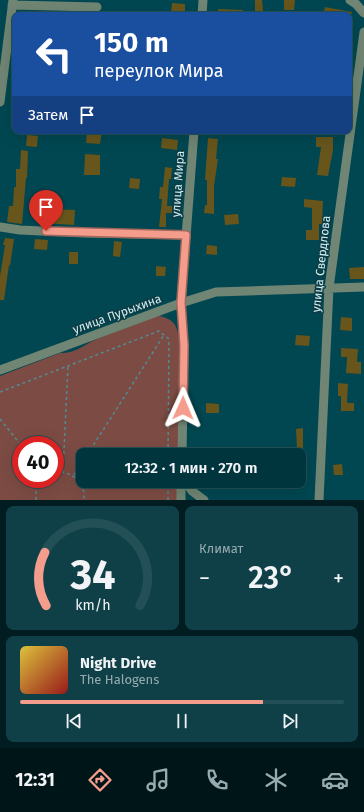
<!DOCTYPE html>
<html lang="ru">
<head>
<meta charset="utf-8">
<style>
	:root { --surface:#01353d; --page:#0f4048; --text:#f1f3f6; --muted:#96abb0; --line:#235057; --accent:#f59d8d }
	body { margin:0; font-family:"Fira Sans",sans-serif; background:var(--page); color:var(--text); height:100vh; display:flex; flex-direction:column; font-size:15px; white-space:nowrap }
	* { box-sizing:border-box; margin:0 }
	p { font-size:13px; color:var(--muted) }
	.icon { flex:none; width:22px; height:22px; fill:none; stroke:currentColor; stroke-width:2; stroke-linecap:round; stroke-linejoin:round }
	.map { position:relative; height:500px; overflow:hidden }
	.details { display:flex; flex-direction:column; gap:6px; padding:6px; background:#011d22; flex:1 }
	.details>* { flex:none }
	.guide { position:absolute; left:12px; top:12px; width:340px; height:122px; border-radius:8px; box-shadow:0 4px 16px #0002,0 0 0 1px var(--line); background:#1a4fa0; color:#fff; overflow:hidden }
	.speed { position:absolute; left:12px; top:436px; display:flex; gap:8px; font-size:20px; font-weight:700; text-align:center }
	.speed>* { display:grid; place-content:center; width:52px; height:52px; border-radius:50%; background:var(--surface); box-shadow:0 4px 16px #0002,0 0 0 1px var(--line); line-height:1 }
	.speed .limit { border:6px solid #d22; background:#fff; color:#111 }
	.pin { position:absolute; display:grid; place-items:center; width:34px; height:34px; color:#fff; margin:-41px -17px; border-radius:50% 50% 50% 0; rotate:-45deg; box-shadow:0 0 4px #0007 }
	.pin .icon { rotate:45deg }
	.me { position:absolute; width:44px; margin:-22px; rotate:1deg; stroke-linejoin:round; filter:drop-shadow(0 0 3px #0008) }
	.turn { display:flex; align-items:center; gap:14px; height:84px; padding:0 16px; font-size:18px }
	.turn .icon { width:52px; height:52px; stroke-width:2.5 }
	.turn b { display:block; font-size:28px; line-height:34px }
	.then { display:flex; align-items:center; height:38px; padding:0 16px; background:#0003; gap:8px; font-size:15px }
	.big { font-size:30px; font-weight:600; line-height:1.1 }
	.details .card { flex:1; display:flex; flex-direction:column; justify-content:center; gap:6px; min-width:0; padding:0 14px; border-radius:8px; background:var(--page) }
	.details .dial { align-items:center; gap:0 }
	.dial svg { height:104px; overflow:visible; fill:none; stroke:var(--line); stroke-width:7; stroke-linecap:round; text-anchor:middle }
	.dial text { fill:var(--text); stroke:none }
	.song { display:flex; align-items:center; gap:12px }
	.cover { width:48px; height:48px; border-radius:6px; background:linear-gradient(135deg,hsl(50 70% 55%),hsl(0 70% 35%)) }
	.played { height:4px; border-radius:2px; background:linear-gradient(90deg,var(--accent) 75%,var(--line) 75%) }
	.keys { display:flex; justify-content:space-around; direction:ltr }
	.heat { display:flex; justify-content:space-between; align-items:center; font-size:22px; direction:ltr }
	.details .tiles { flex:1; display:grid; gap:6px; grid-template-columns:1fr 1fr }
	.card:last-child { grid-column:span 2 }
	.trip { position:absolute; left:76px; top:448px; width:230px; height:40px; border-radius:8px; background:var(--surface); box-shadow:0 4px 16px #0002,0 0 0 1px var(--line); font-weight:600; line-height:40px; text-align:center }
	.menu { display:flex; height:64px; justify-content:space-around; align-items:center; background:#001518; color:var(--muted) }
	.menu .icon { width:28px; height:28px }
	.menu .active { color:var(--accent) }
	.menu b { font-size:18px; color:var(--text) }
	.map>svg:first-child { display:block }
</style>
</head>
<body>
<div class="map">
<svg width="364" height="500" viewBox="0 0 364 500">
	<rect width="100%" height="100%" fill="#014751"/>
	<path fill="#7c4c44" fill-rule="evenodd" d="M160,316C174,320 176,324 179,337V455H83V481H179V500H0V376L60,353C77,353 83,345 97,339C116,331 135,325 154,317ZM21,445H55V479H21Z"/>
	<path fill="#67551b" d="M255,0H262L263,11H255Z
		M284,0H295L294,10H284Z
		M172,3L185,4V14H171Z
		M325,7L352,12L351,15H323Z
		M218,9L243,10V15H218Z
		M87,131H102L100,144L86,143Z
		M27,135L38,136L37,147L26,146Z
		M316,137H333V150L328,176L317,175L321,147H316Z
		M162,138L178,140L177,150L161,148Z
		M208,138L218,139L216,159H218L214,186V214L204,213L205,205H207V180H205Z
		M21,150L28,151L27,178H26L22,224L7,222L9,206H13L14,187H16V169H20Z
		M85,154L100,155V175H84Z
		M165,167L172,168L171,179H169L167,206H172V213H166V227H159L162,199H159L160,187H163Z
		M282,177L296,178L295,187L281,186Z
		M130,178L140,179L139,189L129,188Z
		M304,199L323,201L322,224H319V240H306V230H312V208L304,207Z
		M42,209L75,210L74,225L41,223Z
		M238,214L239,224L225,225L224,215Z
		M5,238L14,239L10,266L9,265L4,300H0V276L5,245H3Z
		M35,239L48,240L47,250L34,249Z
		M114,241L122,242L120,257L113,256Z
		M207,245L217,246V255L206,254Z
		M69,252H78V264H69Z
		M156,266L166,267L165,276H156Z
		M364,267V279H350L349,268Z
		M341,317L352,318V331L340,330Z
		M296,335L310,336L309,346L295,345Z
		M341,348L358,349L357,362H361V374L346,373L347,357H341Z
		M338,383L348,384L347,403H354V411H341V396H338Z
		M206,403L219,404V413H206Z
		M303,428V450L297,449L296,429Z
		M342,464L343,475H334L333,465Z"/>
	<g fill="none" stroke-linecap="round" stroke-linejoin="round">
		<path stroke="#538b94" stroke-width="1.5" stroke-dasharray="3 3" stroke-linecap="butt" d="M0,392L159,331L169,339L168,455
			M0,419L21,445
			M87,455L164,335
			M55,472C72,471 86,482 84,500
			M63,472L68,366
			M74,475L83,462
			M36,500V490L43,479
			M168,500V481"/>
		<path stroke="#708574" stroke-width="9" d="M350,0L356,4L364,13
			M12,5L97,7
			M202,15L203,0
			M0,102L13,0
			M0,227L20,230L84,233L186,235
			M0,370L181,303L216,292L364,287
			M182,455L184,345L181,303L194,131
			M181,481V500
			M185,481L192,491L204,500
			M319,500L329,288L364,32"/>
	</g>
	<g fill="none" stroke-linecap="round" stroke-linejoin="round">
		<defs>
			<path id="route" d="M46,231L186,235L181,303L184,345L183,408"/>
		</defs>
		<use href="#route" stroke="#9f665c" stroke-width="10"/>
		<use href="#route" stroke="#f59d8d" stroke-width="7"/>
	</g>
	<g text-anchor="middle" stroke-width="3" stroke-linejoin="round" paint-order="stroke">
		<g font-size="12" fill="#cbf0f7" stroke="#103b42">
			<text transform="translate(178 184) rotate(-86)" y="4">улица Мира</text>
			<text transform="translate(321 264) rotate(-84)" y="4">улица Свердлова</text>
			<text transform="translate(117 314) rotate(-20)" y="4">улица Пурыхина</text>
		</g>
	</g>
</svg>
<div class="speed"><div class="limit">40</div></div>
<div class="pin" style="left:46px;top:231px;background:#d93025"><svg class="icon" aria-label="arrive" viewBox="0 0 24 24"><path d="M6 21V4h12l-3 4 3 4H6"/></svg></div>
<svg class="me" style="left:183px;top:408px" viewBox="-20 -20 40 40"><path d="M0-17L14 15 0 8-14 15z" fill="#f59d8d" stroke="#fff" stroke-width="4"/></svg>
<div class="trip">12:32 · 1 мин · 270 m</div>
<div class="guide">
<div class="turn"><svg class="icon" aria-label="left" viewBox="0 0 24 24"><path d="M17 20v-9H6M10 6l-5 5 5 5"/></svg><div><b>150 m</b>переулок Мира</div></div>
<div class="then">Затем<svg class="icon" aria-label="arrive" viewBox="0 0 24 24"><path d="M6 21V4h12l-3 4 3 4H6"/></svg></div>
</div>
</div>
<section class="details">
<div class="tiles">
<div class="card dial"><svg viewBox="0 0 100 80">
<path d="M14 69A42 42 0 1 1 86 69"/>
<path d="M14 69A42 42 0 0 1 13 28" stroke="#f59d8d"/>
<text x="50" y="56" font-size="32" font-weight="700">34</text>
<text x="50" y="72" font-size="11">km/h</text>
</svg></div>
<div class="card"><p>Климат</p>
<div class="heat"><a>−</a><b class="big">23°</b><a>+</a></div>
</div>
<div class="card">
<div class="song"><i class="cover"></i><div><b>Night Drive</b><p>The Halogens</p></div></div>
<div class="played"></div>
<div class="keys"><svg class="icon" aria-label="previous" viewBox="0 0 24 24"><path d="M18 5L8 12l10 7zM5 5v14"/></svg><svg class="icon" aria-label="pause" viewBox="0 0 24 24"><path d="M8 5v14M16 5v14"/></svg><svg class="icon" aria-label="next" viewBox="0 0 24 24"><path d="M6 5l10 7-10 7zM19 5v14"/></svg></div>
</div>
</div>
</section>
<nav class="menu">
<b>12:31</b>
<svg class="icon active" aria-label="directions" viewBox="0 0 24 24"><path d="M12 3l9 9-9 9-9-9zM9 14v-3h6M13 9l2 2-2 2"/></svg>
<svg class="icon" aria-label="music" viewBox="0 0 24 24"><path d="M9 18V5l10-2v13"/><circle cx="6" cy="18" r="3"/><circle cx="16" cy="16" r="3"/></svg>
<svg class="icon" aria-label="phone" viewBox="0 0 24 24"><path d="M5 4h4l2 5-3 2q2 4 5 5l2-3 5 2v4C11 20 4 13 5 4z"/></svg>
<svg class="icon" aria-label="climate" viewBox="0 0 24 24"><path d="M12 3v18M4 7l16 10M4 17L20 7"/></svg>
<svg class="icon" aria-label="car" viewBox="0 0 24 24"><path d="M5 17H2v-5l4-1 3-4h7l3 4 3 1v5h-3M9 17h6M6 11h13"/><circle cx="7" cy="17" r="2"/><circle cx="17" cy="17" r="2"/></svg>
</nav>
</body>
</html>
